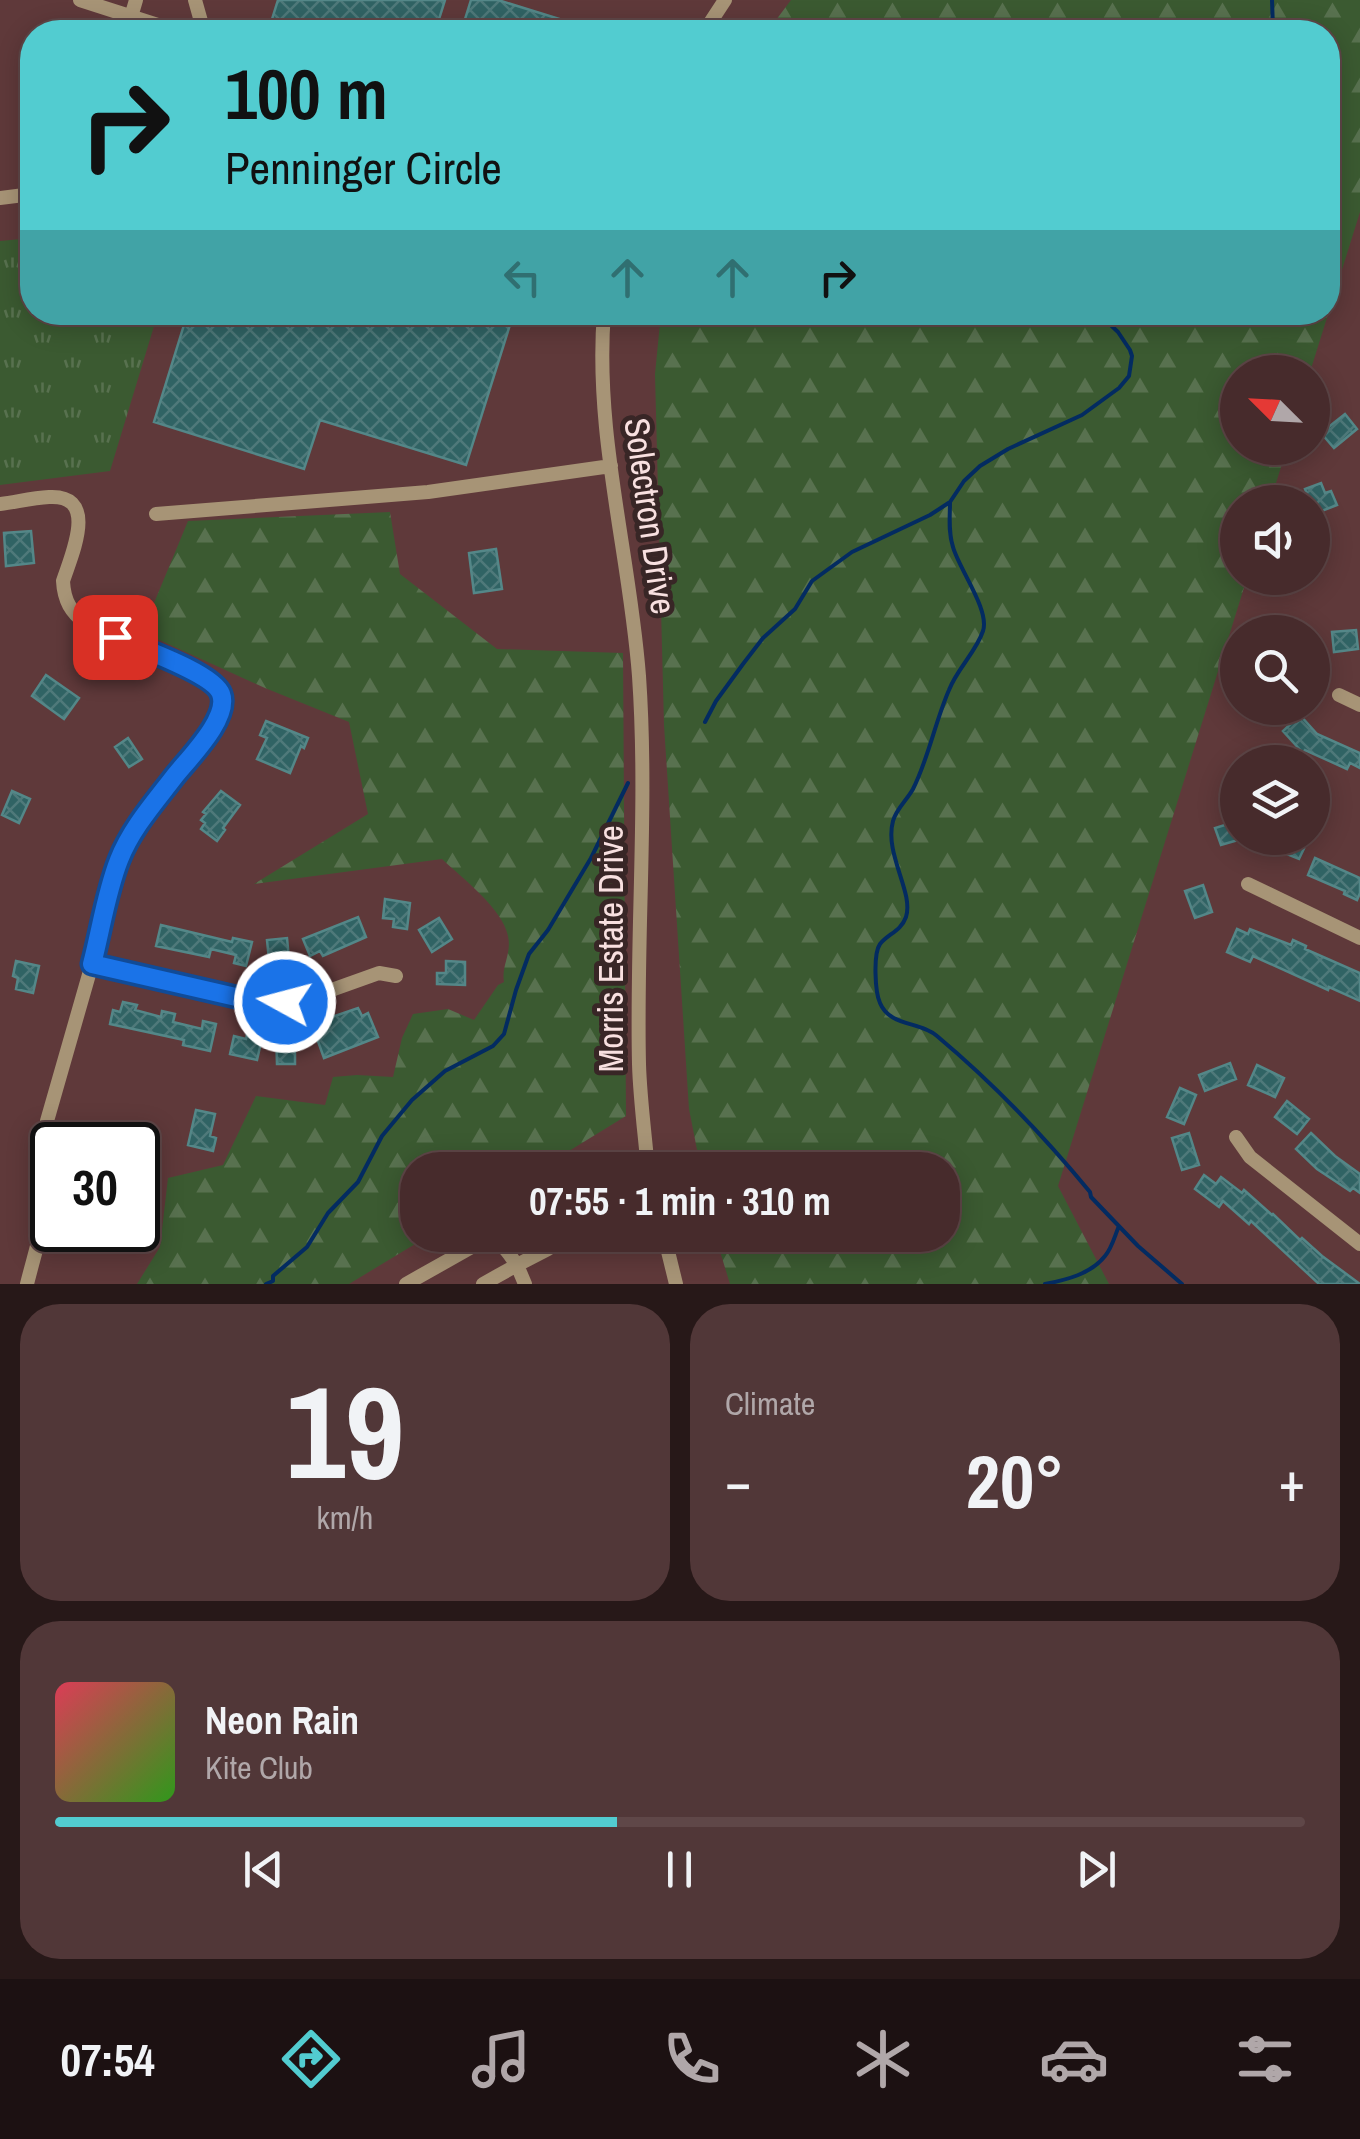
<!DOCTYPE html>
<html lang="en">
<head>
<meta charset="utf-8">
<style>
	:root { --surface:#472b2c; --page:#513738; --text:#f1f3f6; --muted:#b0a7a9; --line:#5f4748; --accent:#52ccd0 }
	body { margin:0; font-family:"Archivo Narrow",sans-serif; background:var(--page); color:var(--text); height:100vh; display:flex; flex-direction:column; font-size:38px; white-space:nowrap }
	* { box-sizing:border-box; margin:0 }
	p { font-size:32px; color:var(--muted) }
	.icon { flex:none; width:55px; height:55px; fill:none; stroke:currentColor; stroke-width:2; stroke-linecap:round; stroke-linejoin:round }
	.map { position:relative; height:1284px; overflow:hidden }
	.sheet { display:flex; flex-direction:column; gap:20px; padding:20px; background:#271818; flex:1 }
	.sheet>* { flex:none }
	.banner { position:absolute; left:20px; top:20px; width:1320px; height:305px; border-radius:40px; box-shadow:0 5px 25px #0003,0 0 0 2px var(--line); background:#52ccd0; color:#111; overflow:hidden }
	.needle { width:65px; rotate:294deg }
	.tools { position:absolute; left:1220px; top:355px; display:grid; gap:20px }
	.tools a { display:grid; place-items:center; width:110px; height:110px; border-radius:50%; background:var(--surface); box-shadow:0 5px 25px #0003,0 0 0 2px var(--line); font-size:50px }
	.speed { position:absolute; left:30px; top:1122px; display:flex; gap:20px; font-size:50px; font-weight:700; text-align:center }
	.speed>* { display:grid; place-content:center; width:130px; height:130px; border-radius:50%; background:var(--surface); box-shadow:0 5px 25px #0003,0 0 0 2px var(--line); line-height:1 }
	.speed .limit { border:5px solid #111; border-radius:15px; background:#fff; color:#111 }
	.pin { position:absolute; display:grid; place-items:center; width:85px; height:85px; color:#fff; margin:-42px; border-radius:20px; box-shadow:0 5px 15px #0006 }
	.me { position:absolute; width:110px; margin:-55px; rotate:277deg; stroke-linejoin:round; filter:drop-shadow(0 0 8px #0008) }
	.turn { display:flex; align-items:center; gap:35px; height:210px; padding:0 40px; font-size:45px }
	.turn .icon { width:130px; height:130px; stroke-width:2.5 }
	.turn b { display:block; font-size:70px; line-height:85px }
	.lanes { display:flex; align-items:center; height:95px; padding:0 40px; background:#0003; justify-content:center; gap:50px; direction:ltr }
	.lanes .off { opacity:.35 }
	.big { font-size:75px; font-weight:700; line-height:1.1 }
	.sheet .widget { flex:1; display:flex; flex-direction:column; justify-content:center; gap:15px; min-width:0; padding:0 35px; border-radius:40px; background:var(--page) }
	.sheet .dial { align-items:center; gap:0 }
	.dial b { font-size:130px; line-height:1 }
	.song { display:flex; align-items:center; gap:30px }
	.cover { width:120px; height:120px; border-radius:15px; background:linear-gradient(135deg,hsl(350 70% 55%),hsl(110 70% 35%)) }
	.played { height:10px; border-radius:5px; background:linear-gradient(90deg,var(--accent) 45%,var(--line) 45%) }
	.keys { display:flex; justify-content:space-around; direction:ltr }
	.heat { display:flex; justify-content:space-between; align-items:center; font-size:55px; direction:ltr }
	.sheet .tiles { flex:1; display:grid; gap:20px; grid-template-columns:1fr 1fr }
	.widget:last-child { grid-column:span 2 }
	.trip { position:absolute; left:400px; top:1152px; width:560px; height:100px; border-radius:40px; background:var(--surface); box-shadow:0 5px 25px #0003,0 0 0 2px var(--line); font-weight:700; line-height:100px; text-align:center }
	.tab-bar { display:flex; height:160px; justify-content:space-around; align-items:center; background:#1c1112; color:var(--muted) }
	.tab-bar .icon { width:70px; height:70px }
	.tab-bar .active { color:var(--accent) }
	.tab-bar b { font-size:45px; color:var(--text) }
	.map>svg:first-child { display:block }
</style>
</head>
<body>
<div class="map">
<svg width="1360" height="1284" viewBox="0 0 1360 1284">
	<defs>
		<pattern id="grass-tufts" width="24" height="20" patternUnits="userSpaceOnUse" patternTransform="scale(2.5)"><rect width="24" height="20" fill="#3b5a31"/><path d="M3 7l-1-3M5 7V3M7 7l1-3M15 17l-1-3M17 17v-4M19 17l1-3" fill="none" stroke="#58714f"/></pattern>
		<pattern id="forest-firs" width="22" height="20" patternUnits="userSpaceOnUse" patternTransform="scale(2.5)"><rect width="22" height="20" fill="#3b5a31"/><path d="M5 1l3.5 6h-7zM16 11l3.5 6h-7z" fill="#58714f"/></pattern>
		<pattern id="building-cross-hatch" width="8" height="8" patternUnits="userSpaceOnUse" patternTransform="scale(2.5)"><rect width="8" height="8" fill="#306364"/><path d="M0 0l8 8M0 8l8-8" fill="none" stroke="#4f797a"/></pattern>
	</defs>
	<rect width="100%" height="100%" fill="#5f393a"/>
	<path fill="url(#grass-tufts)" d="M32,238V312L158,313L110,471L0,485V241Z"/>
	<path fill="url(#forest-firs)" d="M791,0H1360V212L1310,372H1238V448H1287L1270,502H1238V578H1247L1058,1186L1109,1284H730L715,1235H942V1170H701L689,1109L664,725L655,374L661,313L1328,312V32H767Z
		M390,512L400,574L497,649L623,653L626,1116L538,1170H418V1235H430L349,1284H137L160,1247L168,1178L223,1165L256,1096L325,1105L333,1077L357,1075L393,1077L402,1038L413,1014L448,1009L474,1020L498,985L504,982C501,966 512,954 508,936C503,909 462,878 442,859L254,884L368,814L349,722L265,688L142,632L188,521Z"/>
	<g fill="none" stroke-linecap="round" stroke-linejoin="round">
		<path stroke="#032b61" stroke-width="4" d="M1270,32L1273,28L1272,0
			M950,502C950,517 948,532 953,547C959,569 990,610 983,631C976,652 957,669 949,690C935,722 929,757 913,789C907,800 896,809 893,821C884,854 914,892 906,917C901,931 888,934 880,944C873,954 875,992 880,1003C890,1027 920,1021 937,1036C993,1083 1044,1136 1090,1192L1091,1197L1138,1246L1182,1284
			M705,722L716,701L743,664L763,638L795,609L812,581L852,552L930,515L950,502L964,481L980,466L1008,449L1082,415L1119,388L1129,376L1132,356L1130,350L1118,332L1097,312
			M266,1284L273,1281V1276L307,1247L328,1213L358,1182L382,1136L412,1100L445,1071L493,1046L504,1034L516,990L529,954L548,930L591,858L628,783
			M1045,1284C1066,1280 1091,1274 1105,1256C1112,1248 1115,1235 1119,1226"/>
	</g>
	<path fill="url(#building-cross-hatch)" stroke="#548788" stroke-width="2.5" d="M278,0H445L435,32H268Z
		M471,0H498L595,30L594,32H461Z
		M188,312H514L466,465L320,420L304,469L154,422Z
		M1345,414L1357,429L1334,448L1321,433Z
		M1321,483L1325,493L1331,491L1337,505L1314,514L1312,502H1310L1305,489Z
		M31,531L34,563L6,566L4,533Z
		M496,549L502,589L474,593L469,553Z
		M1356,630L1358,649L1334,652L1332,632Z
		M46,675L79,698L64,719L32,696Z
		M1300,715L1317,734L1360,753V768L1350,763L1347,769L1305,750L1303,753L1283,731Z
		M266,721L308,738L304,748L301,746L290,773L257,759L267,738L260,735Z
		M128,738L142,759L129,767L115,747Z
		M12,791L30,799L19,823L2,815Z
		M221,791L240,805L223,828L225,830L217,841L201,829L205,823L201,820L206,814L203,812Z
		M1238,821V840L1221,845L1215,828Z
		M1283,838H1309L1299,859L1277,850Z
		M1315,858L1360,878V893L1357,900L1344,894L1345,891L1308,875Z
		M1203,885L1212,912L1195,918L1185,891Z
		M385,899L410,903L407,929L393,927L394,919L383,918Z
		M358,917L366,937L323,956L320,951L310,956L303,939Z
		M439,918L452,939L432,952L419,930Z
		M161,925L232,942L233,938L252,942L246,966L234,963L236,955L211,949L209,957L156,946Z
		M1237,929L1248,934L1250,929L1291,945L1293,940L1306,946L1305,949L1360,973V1001L1329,987L1328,990L1253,956L1250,962L1227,952Z
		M287,938L290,969L279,970L278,959L269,960L267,940Z
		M16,961L39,966L33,993L16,989L18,978L13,976Z
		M446,961L465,962V985L437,984V973H446Z
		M123,1002L137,1005L135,1010L161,1017L162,1011L175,1014L173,1022L202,1029L203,1021L216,1024L210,1051L183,1045L184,1040L110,1024L113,1010L120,1012Z
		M358,1008L362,1016L368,1013L378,1037L324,1058L315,1033L326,1029L323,1020Z
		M248,1030L263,1034L257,1060L230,1054L234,1036L246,1039Z
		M288,1033V1042H295V1064H277L276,1034Z
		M1230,1063L1236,1079L1205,1091L1199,1075Z
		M1257,1065L1284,1078L1275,1097L1248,1085Z
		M1180,1088L1196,1095L1184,1124L1167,1117Z
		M1287,1101L1309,1119L1297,1134L1275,1117Z
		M196,1110L215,1114L210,1136L216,1138L213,1151L188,1145Z
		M1189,1133L1199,1165L1182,1170L1172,1138Z
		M1311,1133L1335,1156L1360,1174V1193L1353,1188L1350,1191L1317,1169L1296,1149Z
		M1204,1175L1216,1184L1221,1177L1242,1193L1244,1190L1272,1215L1273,1214L1300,1240L1302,1238L1322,1256L1360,1284H1319L1251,1221L1249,1224L1223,1201L1219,1207L1195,1189Z"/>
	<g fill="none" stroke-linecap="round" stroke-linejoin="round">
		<path stroke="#a79476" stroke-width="14" d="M80,0L167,28
			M195,0L204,32
			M131,17L136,0
			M704,32L725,0
			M0,198L32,194
			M604,312C594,434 630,555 639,676C648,805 636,935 639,1064C640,1099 645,1135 648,1170
			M0,504C16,502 32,498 49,497C100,494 71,556 63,581C64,601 71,612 86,624C110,635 205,671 217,686C225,696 223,706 219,717L142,819L120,858L92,964L47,1121C45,1147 50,1174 47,1200C43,1228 34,1256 27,1284
			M156,514L428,492L611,466
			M1339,695L1360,705
			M1248,884L1360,938
			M92,964L263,1003L309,998L379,973L396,976
			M1236,1137L1250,1157L1360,1244
			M618,1170L648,1162
			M664,1235L676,1284
			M406,1284L486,1239C502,1240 508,1253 517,1265L483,1284
			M525,1284L517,1265L548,1249L566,1235"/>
	</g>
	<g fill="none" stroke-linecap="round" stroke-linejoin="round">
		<defs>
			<path id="route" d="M115,637C137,647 214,673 221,694C230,718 188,759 174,777C154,803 131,829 119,860C106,893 101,930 92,964L262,1003L285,1002"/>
		</defs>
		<use href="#route" stroke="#114b97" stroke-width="25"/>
		<use href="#route" stroke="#1a73e8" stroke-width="18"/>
	</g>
	<g text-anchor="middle" stroke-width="10" stroke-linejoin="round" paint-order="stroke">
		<g font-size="35" fill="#f8e0e0" stroke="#382626">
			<text transform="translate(650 516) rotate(82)" y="12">Solectron Drive</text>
			<text transform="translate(611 949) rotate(-90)" y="12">Morris Estate Drive</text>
		</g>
	</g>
</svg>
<div class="tools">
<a><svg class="needle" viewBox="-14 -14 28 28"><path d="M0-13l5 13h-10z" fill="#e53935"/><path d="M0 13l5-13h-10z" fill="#b0a7a9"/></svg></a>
<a><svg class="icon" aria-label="sound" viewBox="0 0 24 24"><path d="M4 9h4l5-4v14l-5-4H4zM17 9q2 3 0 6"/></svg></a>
<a><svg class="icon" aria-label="search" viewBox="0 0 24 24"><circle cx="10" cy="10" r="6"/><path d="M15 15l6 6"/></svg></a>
<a><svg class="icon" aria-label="layers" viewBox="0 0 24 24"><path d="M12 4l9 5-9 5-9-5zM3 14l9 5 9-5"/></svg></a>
</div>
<div class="speed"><div class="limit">30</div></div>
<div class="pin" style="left:115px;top:637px;background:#d93025"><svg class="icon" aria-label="arrive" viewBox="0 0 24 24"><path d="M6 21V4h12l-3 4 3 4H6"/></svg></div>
<svg class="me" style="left:285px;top:1002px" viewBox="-20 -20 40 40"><circle r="17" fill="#1a73e8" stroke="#fff" stroke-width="3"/><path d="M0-11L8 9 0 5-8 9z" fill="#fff"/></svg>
<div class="trip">07:55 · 1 min · 310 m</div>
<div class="banner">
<div class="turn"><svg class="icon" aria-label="right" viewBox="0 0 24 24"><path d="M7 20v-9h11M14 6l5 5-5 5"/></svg><div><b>100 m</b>Penninger Circle</div></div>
<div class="lanes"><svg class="icon off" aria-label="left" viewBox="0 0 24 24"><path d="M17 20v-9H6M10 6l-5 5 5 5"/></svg><svg class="icon off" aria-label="ahead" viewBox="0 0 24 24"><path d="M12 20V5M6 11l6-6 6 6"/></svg><svg class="icon off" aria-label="ahead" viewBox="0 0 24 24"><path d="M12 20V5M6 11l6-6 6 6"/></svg><svg class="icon" aria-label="right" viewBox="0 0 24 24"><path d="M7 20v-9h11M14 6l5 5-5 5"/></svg></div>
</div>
</div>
<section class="sheet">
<div class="tiles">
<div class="widget dial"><b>19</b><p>km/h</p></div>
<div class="widget"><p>Climate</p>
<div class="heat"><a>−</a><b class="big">20°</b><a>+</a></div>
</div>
<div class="widget">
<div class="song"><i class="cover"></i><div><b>Neon Rain</b><p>Kite Club</p></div></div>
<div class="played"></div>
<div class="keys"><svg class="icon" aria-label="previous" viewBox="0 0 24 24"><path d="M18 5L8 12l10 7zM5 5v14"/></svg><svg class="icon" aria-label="pause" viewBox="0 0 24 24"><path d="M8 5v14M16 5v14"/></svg><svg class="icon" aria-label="next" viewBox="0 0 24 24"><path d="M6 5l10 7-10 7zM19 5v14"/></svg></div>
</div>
</div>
</section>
<nav class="tab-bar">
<b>07:54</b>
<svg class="icon active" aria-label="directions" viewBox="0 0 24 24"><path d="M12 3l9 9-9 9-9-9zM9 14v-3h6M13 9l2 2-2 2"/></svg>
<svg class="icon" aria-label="music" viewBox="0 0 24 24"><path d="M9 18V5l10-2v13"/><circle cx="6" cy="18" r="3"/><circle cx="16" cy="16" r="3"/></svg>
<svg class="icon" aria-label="phone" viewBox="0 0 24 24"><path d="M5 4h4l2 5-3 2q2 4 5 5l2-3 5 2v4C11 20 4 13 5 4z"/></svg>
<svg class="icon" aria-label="climate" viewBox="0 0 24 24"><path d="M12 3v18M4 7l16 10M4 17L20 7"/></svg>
<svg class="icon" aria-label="car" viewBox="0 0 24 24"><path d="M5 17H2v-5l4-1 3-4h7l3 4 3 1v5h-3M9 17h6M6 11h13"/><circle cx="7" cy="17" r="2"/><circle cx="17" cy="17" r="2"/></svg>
<svg class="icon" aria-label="filters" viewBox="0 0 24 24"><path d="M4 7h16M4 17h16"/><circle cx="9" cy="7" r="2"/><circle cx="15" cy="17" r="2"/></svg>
</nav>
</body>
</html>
